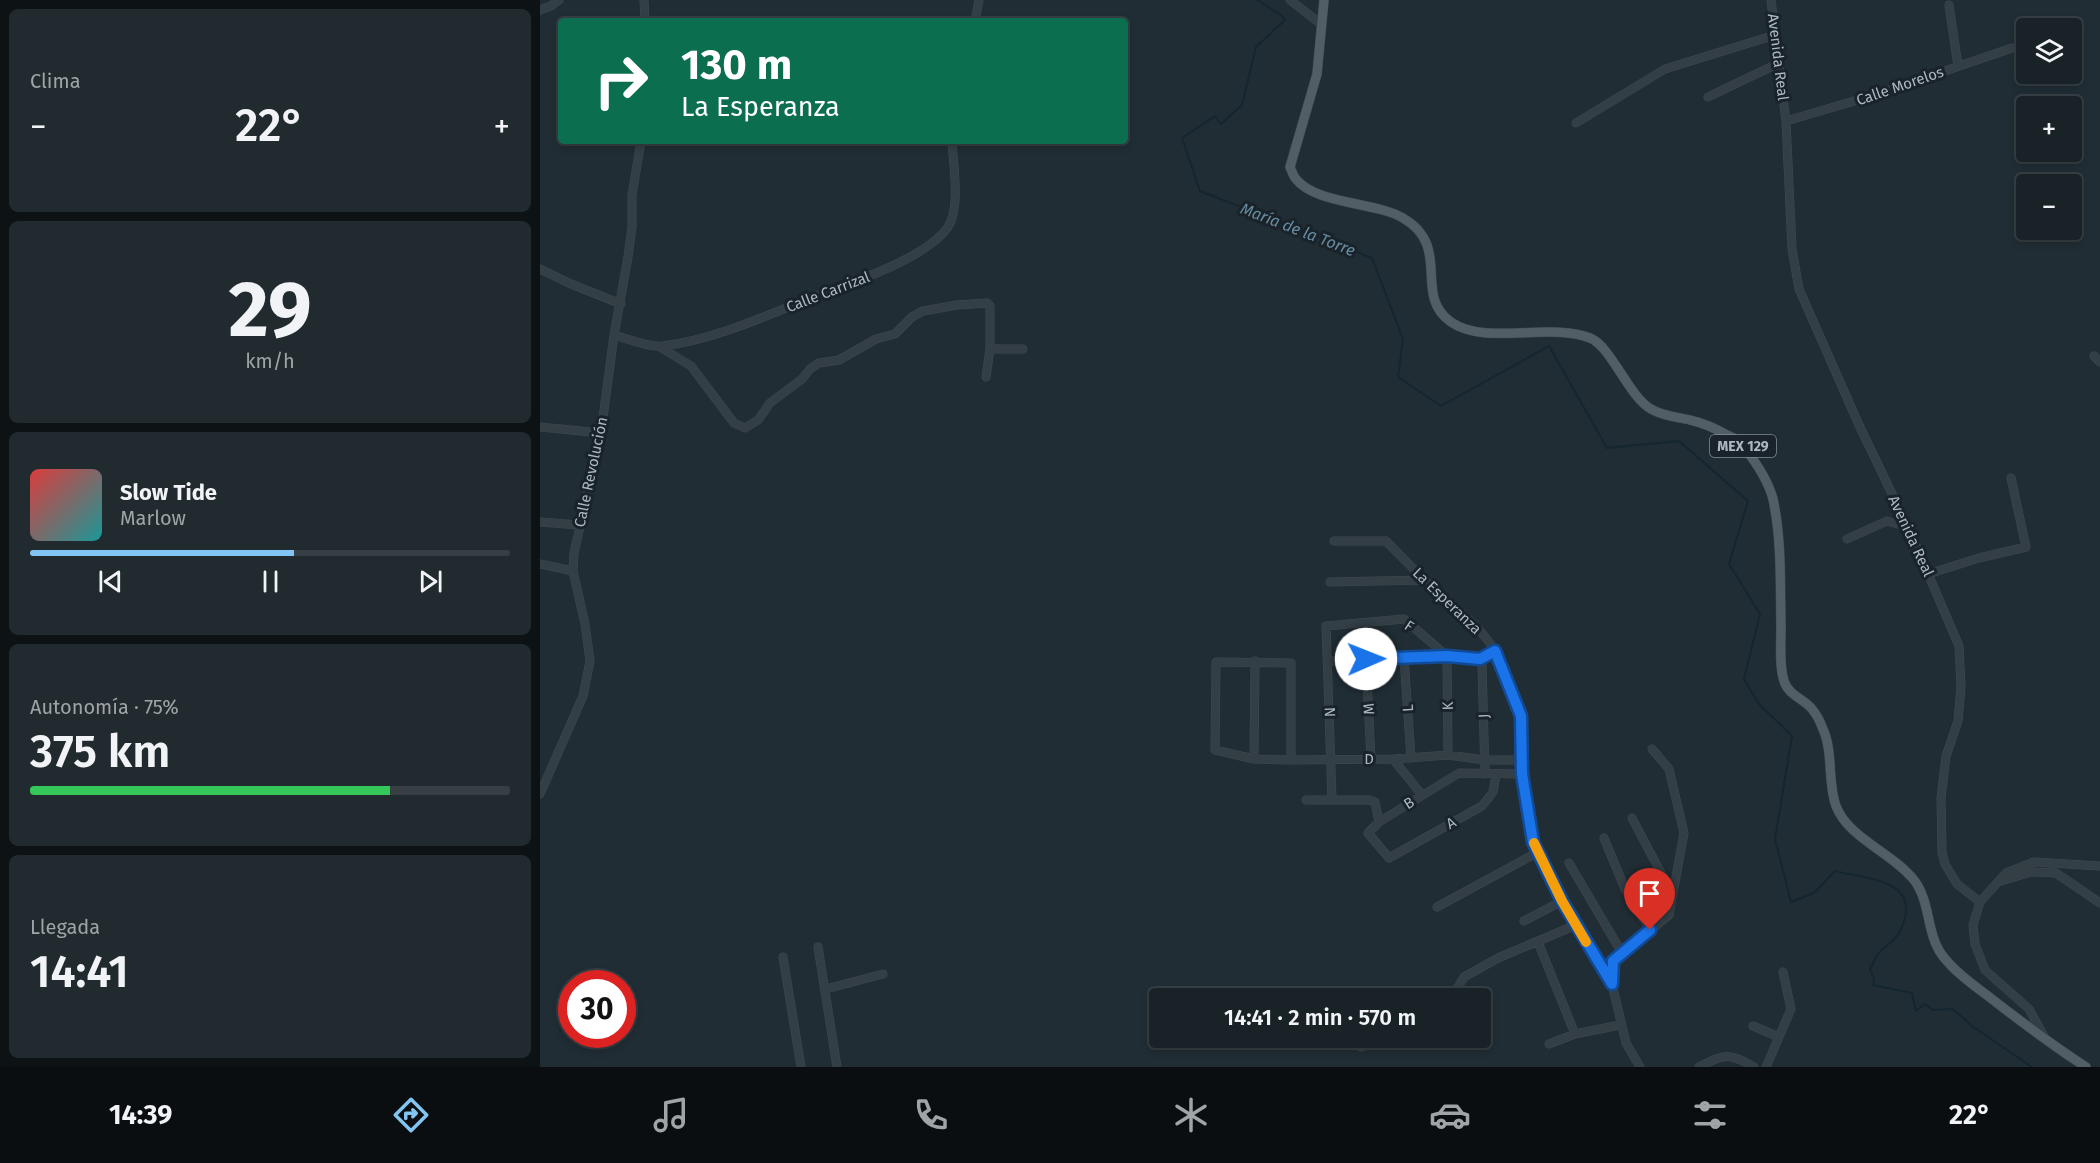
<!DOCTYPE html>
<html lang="es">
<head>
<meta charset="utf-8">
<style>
	:root { --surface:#182227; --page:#212a2f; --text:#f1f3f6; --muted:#9fa4a7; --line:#363f44; --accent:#82c5f2 }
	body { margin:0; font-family:"Fira Sans",sans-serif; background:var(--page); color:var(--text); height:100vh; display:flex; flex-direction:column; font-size:22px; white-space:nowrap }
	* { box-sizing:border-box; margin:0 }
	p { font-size:20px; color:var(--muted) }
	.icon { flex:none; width:33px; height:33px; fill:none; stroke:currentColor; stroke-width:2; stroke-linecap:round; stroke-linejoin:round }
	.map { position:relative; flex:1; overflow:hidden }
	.drawer { display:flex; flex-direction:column; gap:9px; padding:9px; background:#0d1315; width:540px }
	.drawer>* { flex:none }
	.top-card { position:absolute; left:18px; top:18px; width:570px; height:126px; border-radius:6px; box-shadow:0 3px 9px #0003,0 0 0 2px var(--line); background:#0b6e4f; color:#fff; overflow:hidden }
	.tools { position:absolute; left:1476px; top:18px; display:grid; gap:12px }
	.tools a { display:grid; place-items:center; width:66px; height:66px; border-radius:6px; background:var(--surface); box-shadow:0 3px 9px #0003,0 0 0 2px var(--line); font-size:30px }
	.speed { position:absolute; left:18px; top:970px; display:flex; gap:12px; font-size:30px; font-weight:700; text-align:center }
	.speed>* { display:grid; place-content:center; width:78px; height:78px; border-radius:50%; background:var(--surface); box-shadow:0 3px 9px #0003,0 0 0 2px var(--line); line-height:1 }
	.speed .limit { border:9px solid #d22; background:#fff; color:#111 }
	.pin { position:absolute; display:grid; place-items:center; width:51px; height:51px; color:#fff; margin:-62px -26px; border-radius:50% 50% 50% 0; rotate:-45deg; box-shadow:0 0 6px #0007 }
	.pin .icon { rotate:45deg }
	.me { position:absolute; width:66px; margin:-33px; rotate:89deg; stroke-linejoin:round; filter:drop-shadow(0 0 4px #0008) }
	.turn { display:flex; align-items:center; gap:21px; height:126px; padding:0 24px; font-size:27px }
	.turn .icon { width:78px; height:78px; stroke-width:2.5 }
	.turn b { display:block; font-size:42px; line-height:51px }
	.big { font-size:45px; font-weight:600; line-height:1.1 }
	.drawer .widget { flex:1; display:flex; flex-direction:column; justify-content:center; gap:9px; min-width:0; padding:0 21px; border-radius:9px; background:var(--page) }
	.drawer .dial { align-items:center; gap:0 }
	.dial b { font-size:78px; line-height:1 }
	.song { display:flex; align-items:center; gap:18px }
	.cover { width:72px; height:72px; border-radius:9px; background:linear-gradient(135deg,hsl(0 70% 55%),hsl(180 70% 35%)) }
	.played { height:6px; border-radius:3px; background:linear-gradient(90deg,var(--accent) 55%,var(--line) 55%) }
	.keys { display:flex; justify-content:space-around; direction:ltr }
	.heat { display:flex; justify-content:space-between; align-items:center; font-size:33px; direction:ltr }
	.charge { height:9px; border-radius:4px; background:linear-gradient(90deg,#34c759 75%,var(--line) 0) }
	.trip { position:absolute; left:609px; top:988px; width:342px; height:60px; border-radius:6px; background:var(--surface); box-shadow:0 3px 9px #0003,0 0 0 2px var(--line); font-weight:600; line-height:60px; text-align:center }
	.dock { display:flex; height:96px; justify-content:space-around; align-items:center; background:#0a0e10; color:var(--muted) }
	.dock .icon { width:42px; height:42px }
	.dock .current { color:var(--accent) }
	.dock b { font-size:27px; color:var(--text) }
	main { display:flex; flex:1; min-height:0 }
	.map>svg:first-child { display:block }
</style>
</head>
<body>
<main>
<section class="drawer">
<div class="widget"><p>Clima</p>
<div class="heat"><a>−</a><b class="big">22°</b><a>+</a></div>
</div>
<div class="widget dial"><b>29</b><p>km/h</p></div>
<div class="widget">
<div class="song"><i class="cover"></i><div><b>Slow Tide</b><p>Marlow</p></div></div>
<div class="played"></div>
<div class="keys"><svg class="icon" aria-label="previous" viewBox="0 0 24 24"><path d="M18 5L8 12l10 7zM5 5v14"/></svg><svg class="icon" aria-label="pause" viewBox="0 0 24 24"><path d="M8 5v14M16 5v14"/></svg><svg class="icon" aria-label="next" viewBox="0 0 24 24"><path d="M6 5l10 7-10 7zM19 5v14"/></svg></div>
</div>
<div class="widget"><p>Autonomía · 75%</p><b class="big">375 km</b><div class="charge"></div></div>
<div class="widget"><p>Llegada</p><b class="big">14:41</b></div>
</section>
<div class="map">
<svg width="1560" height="1067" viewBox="0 0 1560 1067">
	<rect width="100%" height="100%" fill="#202d34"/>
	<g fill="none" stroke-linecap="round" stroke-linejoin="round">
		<path stroke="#142630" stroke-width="2" d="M717,0L741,15L745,20L716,47L702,105L681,124L675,116L642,138L660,191L832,258L863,339L858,377L901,406L1009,346L1067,448L1139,441L1208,501L1189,564L1220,614L1204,679L1218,703L1252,736L1235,839L1251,902L1274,893L1295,871C1331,880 1386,880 1359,933C1355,941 1344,946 1339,953C1335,957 1333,964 1330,969L1334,978L1333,985L1372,993L1376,1011L1385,1004L1393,1010L1413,1009L1432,1026L1492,1067"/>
		<defs>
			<path id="minor" d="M104,0L105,21
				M750,0L781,24
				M1231,0L1246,121L1252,249L1259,289L1319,425L1368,527L1419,646L1421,686L1418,721L1406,756L1401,798L1402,853L1405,864L1417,884L1440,902
				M1409,5L1418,66
				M0,10L11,6L19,0
				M435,21L439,0
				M1168,97L1239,63
				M1246,121L1338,94L1472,48
				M1036,123L1125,69L1235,35
				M0,269L31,284L81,304
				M74,335C87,339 111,348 123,346C175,339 223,317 271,298C308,284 386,259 408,227C421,207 413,165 412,141
				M120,347L151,366L194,423L205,428L218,420L230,403L262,379L270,369L279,363L299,360L336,339L355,334L372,317L383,311L417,305L447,303L450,306V349L446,377
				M450,349H483
				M1554,356L1560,362
				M0,427L61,433
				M0,522L39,525
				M1307,539L1347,521L1368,527
				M794,541H846C859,554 872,568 886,581C909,603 938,623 955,651L981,716L982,774L993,842L1022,901L1072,984L1086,1043L1100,1067
				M0,564L33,571
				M1388,574L1439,558L1486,547L1471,478
				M790,582L885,580
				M864,658L871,758
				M826,659L831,759
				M940,659L942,664L945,774
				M789,661L907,656L940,659L955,651
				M714,759L715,661
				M853,759L882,795
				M751,760V663L676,662L675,750L714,759L751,760L853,759L908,755L945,760H983
				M956,775L953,792L942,806L849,858L828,833L839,822L919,773L982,774
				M0,794L43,696L50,661L45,624L33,571L34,553L61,433L74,335L88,257L92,227V195L101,141
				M792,799L786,626L864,619L907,656L908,755
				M766,800H829L835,802L839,822
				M1092,818L1132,894
				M1064,838L1085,889L1110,930
				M1029,863L1082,953
				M1458,882L1491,872L1516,873L1560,903
				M897,907L998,852
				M984,921L1022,901
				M998,942L1035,1034
				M278,947L297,1067
				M243,957L261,1067
				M1072,984L1073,961L1129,915L1144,833L1129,769L1112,749
				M286,989L343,974
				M911,999L924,977L958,958L1036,925
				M1213,1026L1239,1037
				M1505,1038L1489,1009L1445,970L1435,944L1433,925L1440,902L1466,873L1494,862L1560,866
				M1009,1044L1035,1034L1080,1025
				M821,1047L842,1038
				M1159,1067C1184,1054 1189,1052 1214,1067
				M1226,1067L1251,1009L1243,972"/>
			<path id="major" d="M784,0L777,74L750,167C752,171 753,176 756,179C775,204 836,202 863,218C913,247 872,295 911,322C945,346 1009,322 1050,338C1071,346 1089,397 1111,409C1122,416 1137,417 1150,420C1163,423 1175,428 1187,435C1194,438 1199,440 1203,446C1215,461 1228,480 1233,499C1242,541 1240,585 1241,627C1241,644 1239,665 1244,681C1248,695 1264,699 1272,709C1276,714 1280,721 1282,727C1294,751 1287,782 1296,806C1308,838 1353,853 1374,880C1391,902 1386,933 1402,955C1414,971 1432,984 1448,996C1480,1021 1512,1045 1546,1067"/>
		</defs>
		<use href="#minor" stroke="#3f4a51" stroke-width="9"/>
		<use href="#major" stroke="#3f4a51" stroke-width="10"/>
		<use href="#minor" stroke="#333e45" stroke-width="8"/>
		<use href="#major" stroke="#515e65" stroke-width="9"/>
	</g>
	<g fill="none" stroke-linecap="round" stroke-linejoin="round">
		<defs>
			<path id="route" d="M826,659L907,656L940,659L955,651L981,716L982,774L993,842L1022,901L1072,984L1073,961L1110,930"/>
		</defs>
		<use href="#route" stroke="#114b97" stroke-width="15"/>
		<use href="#route" stroke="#1a73e8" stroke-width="10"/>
		<path stroke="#f59e0b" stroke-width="10" d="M994,843L1022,901L1046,942"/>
	</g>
	<g text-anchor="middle" stroke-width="6" stroke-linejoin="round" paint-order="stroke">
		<rect fill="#192329" stroke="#818c94" stroke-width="1.5" x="1170" y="435" width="66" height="22" rx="4.5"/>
		<g font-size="14" font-weight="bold" fill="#adb9c2">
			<text x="1203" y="451">MEX 129</text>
		</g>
		<g font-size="15" fill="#adb9c2" stroke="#192329">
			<text transform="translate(1238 57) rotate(83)" y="5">Avenida Real</text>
			<text transform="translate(1360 86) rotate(-19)" y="5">Calle Morelos</text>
			<text transform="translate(288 292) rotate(-21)" y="5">Calle Carrizal</text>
			<text transform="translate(51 472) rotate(-78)" y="5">Calle Revolución</text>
			<text transform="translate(1371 536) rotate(65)" y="5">Avenida Real</text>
			<text transform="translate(907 601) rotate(44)" y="5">La Esperanza</text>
			<text transform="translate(869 626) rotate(33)" y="5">F</text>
			<text transform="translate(908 706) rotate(-91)" y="5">K</text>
			<text transform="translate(868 708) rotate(-94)" y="5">L</text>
			<text transform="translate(829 709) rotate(-93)" y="5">M</text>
			<text transform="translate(790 712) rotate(-92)" y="5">N</text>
			<text transform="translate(944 716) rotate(-92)" y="5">J</text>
			<text x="829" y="764">D</text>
			<text transform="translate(869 803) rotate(-32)" y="5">B</text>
			<text transform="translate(911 823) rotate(-29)" y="5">A</text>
		</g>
		<g font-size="16" font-style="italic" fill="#678ba0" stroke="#192329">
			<text transform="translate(758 229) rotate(21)" y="6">María de la Torre</text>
		</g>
	</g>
</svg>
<div class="tools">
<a><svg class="icon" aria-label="layers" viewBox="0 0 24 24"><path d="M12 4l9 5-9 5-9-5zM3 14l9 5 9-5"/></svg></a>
<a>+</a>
<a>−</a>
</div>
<div class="speed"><div class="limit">30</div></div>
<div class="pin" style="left:1110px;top:930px;background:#d93025"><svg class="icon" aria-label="arrive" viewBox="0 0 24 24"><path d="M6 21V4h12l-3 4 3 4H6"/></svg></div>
<svg class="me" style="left:826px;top:659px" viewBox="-20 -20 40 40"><circle r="19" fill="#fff"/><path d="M0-13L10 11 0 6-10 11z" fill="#1a73e8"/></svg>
<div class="trip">14:41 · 2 min · 570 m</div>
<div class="top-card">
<div class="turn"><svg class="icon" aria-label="right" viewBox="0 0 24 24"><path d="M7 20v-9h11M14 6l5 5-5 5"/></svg><div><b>130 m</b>La Esperanza</div></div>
</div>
</div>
</main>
<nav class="dock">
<b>14:39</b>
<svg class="icon current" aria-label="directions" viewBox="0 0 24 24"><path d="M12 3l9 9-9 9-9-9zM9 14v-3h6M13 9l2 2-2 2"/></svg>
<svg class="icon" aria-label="music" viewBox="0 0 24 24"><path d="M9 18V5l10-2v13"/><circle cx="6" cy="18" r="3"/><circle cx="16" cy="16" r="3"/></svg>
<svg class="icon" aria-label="phone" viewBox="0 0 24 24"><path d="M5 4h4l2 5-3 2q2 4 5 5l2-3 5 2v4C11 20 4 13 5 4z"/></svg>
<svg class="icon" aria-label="climate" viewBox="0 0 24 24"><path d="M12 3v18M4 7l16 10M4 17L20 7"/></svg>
<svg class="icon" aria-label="car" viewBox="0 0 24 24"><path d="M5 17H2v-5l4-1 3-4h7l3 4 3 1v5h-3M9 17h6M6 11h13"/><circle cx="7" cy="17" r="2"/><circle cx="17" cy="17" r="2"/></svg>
<svg class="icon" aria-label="filters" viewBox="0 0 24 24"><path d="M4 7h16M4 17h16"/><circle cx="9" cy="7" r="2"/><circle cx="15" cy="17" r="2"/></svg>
<b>22°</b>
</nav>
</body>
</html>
